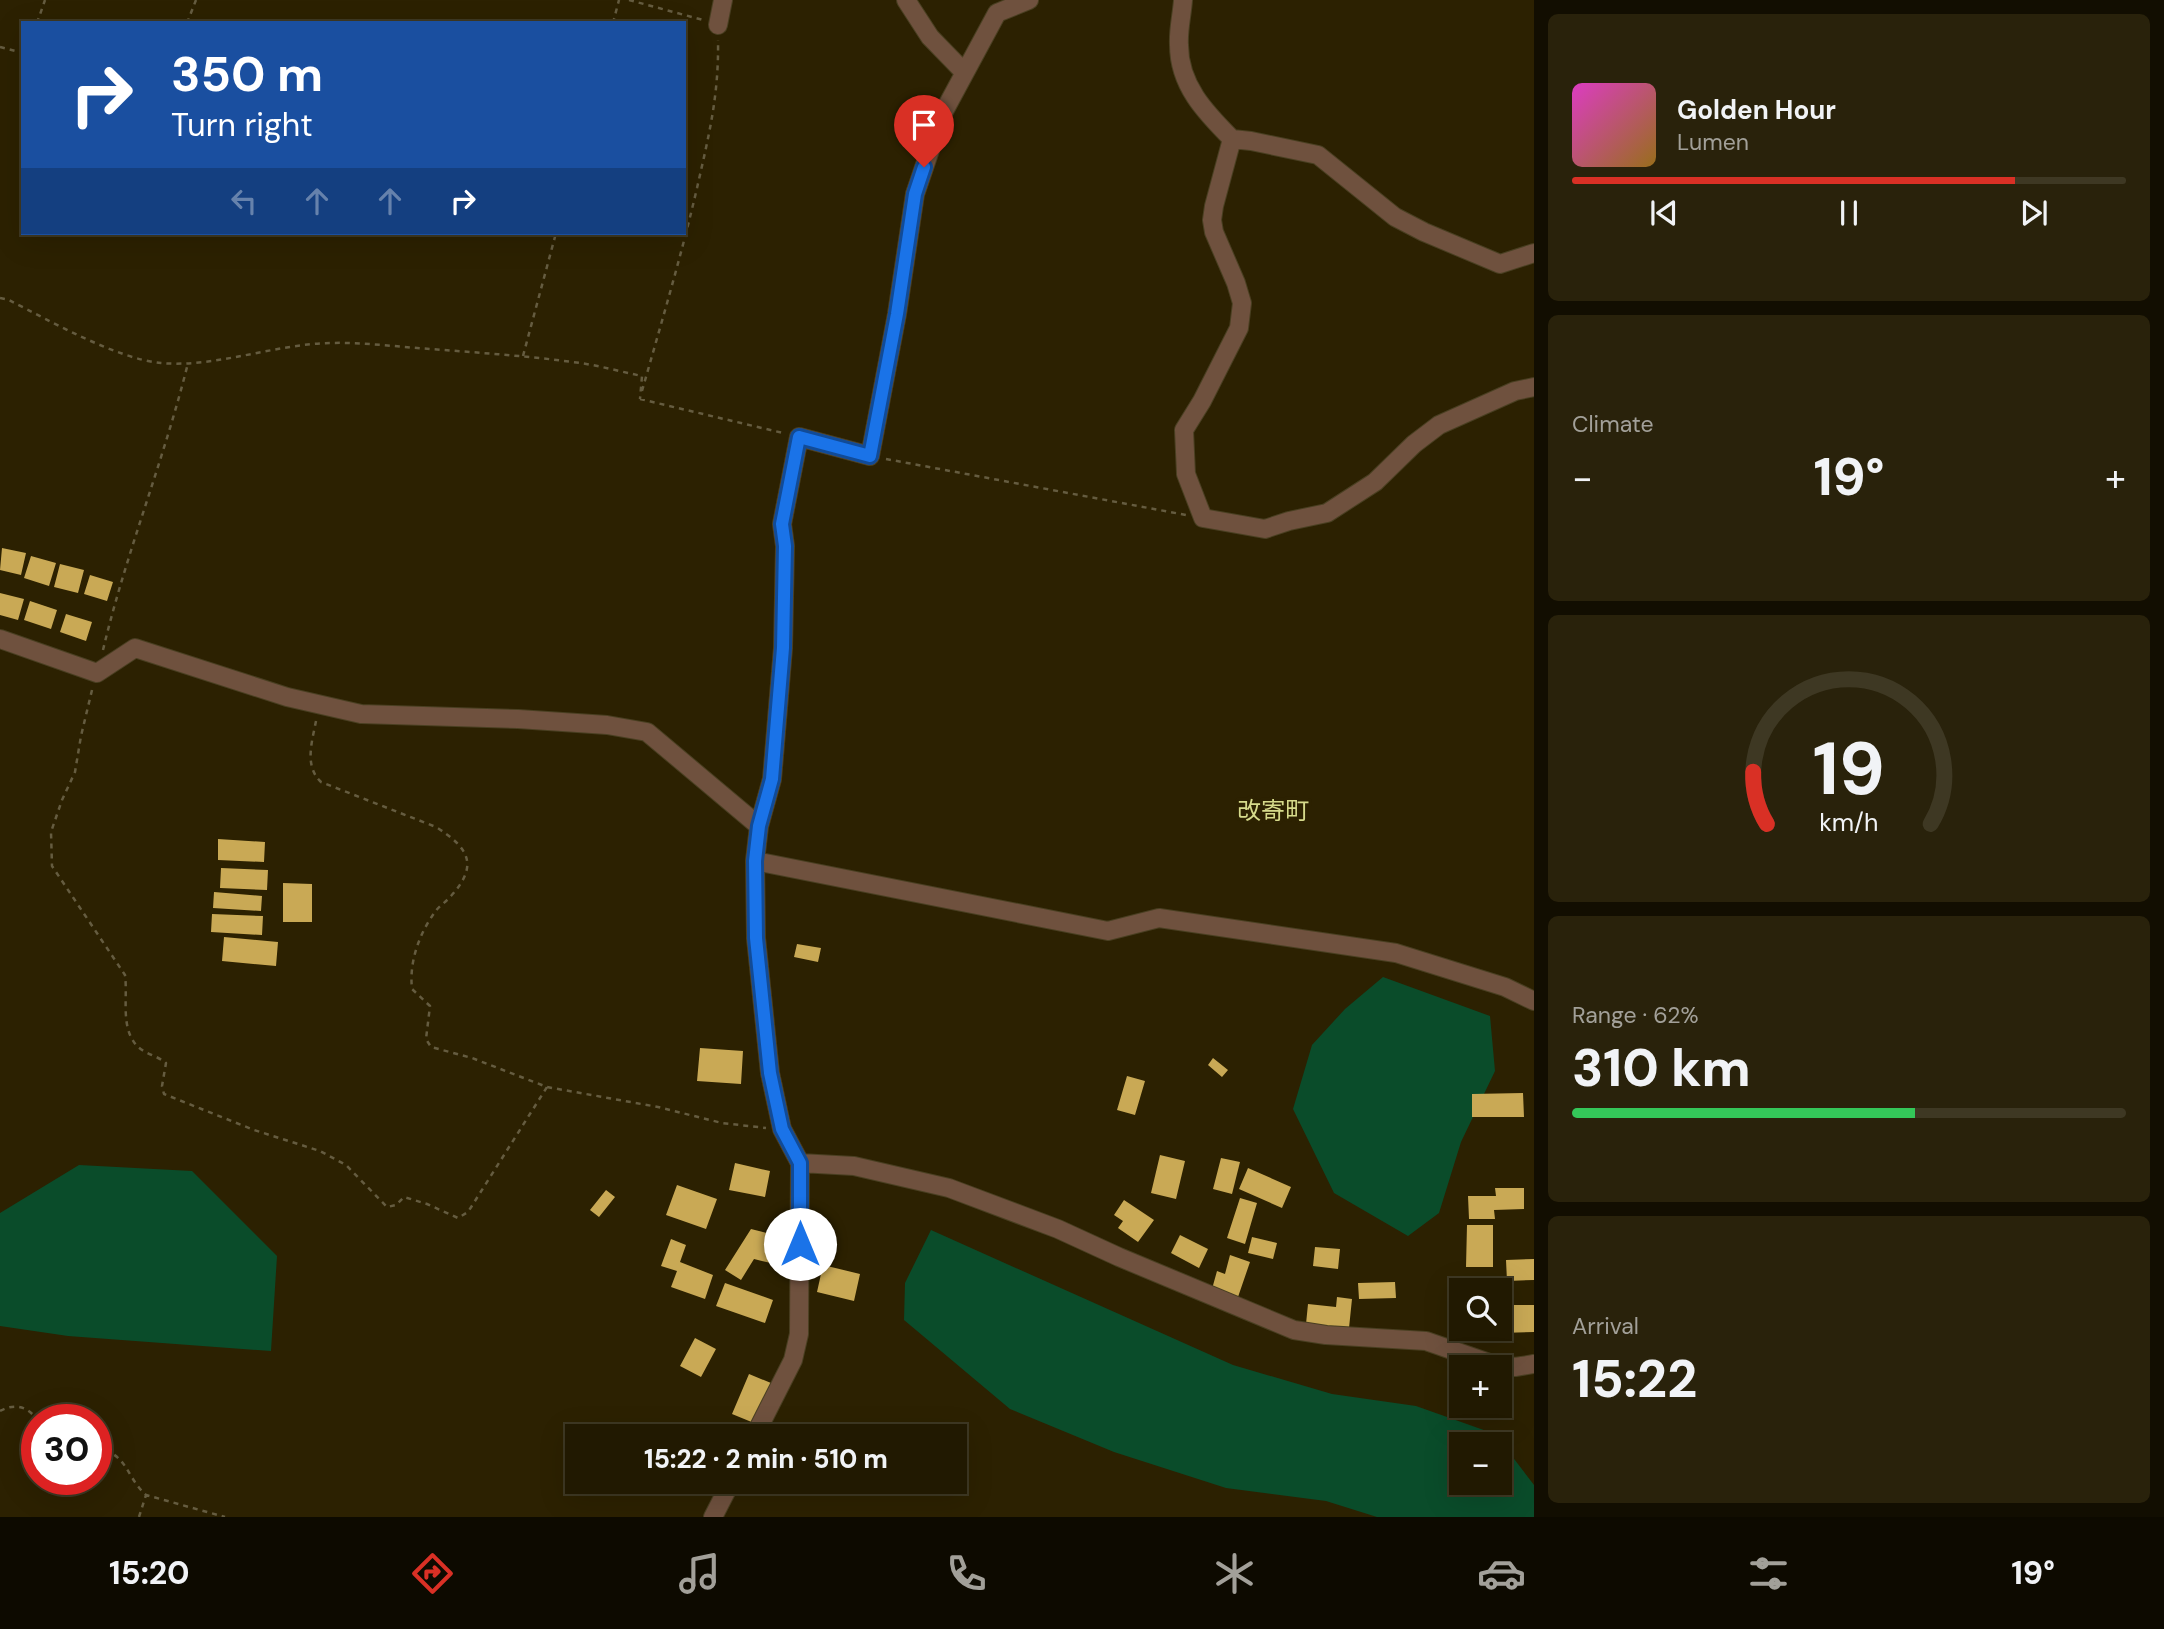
<!DOCTYPE html>
<html lang="en">
<head>
<meta charset="utf-8">
<style>
	:root { --surface:#211901; --page:#29220b; --text:#f1f3f6; --muted:#a2a099; --line:#3e3823; --accent:#d93025 }
	body { margin:0; font-family:"DM Sans","Noto Sans JP",sans-serif; background:var(--page); color:var(--text); height:100vh; display:flex; flex-direction:column; font-size:26px; white-space:nowrap }
	* { box-sizing:border-box; margin:0 }
	p { font-size:23px; color:var(--muted) }
	.icon { flex:none; width:38px; height:38px; fill:none; stroke:currentColor; stroke-width:2; stroke-linecap:round; stroke-linejoin:round }
	.map { position:relative; flex:1; overflow:hidden }
	.drawer { display:flex; flex-direction:column; gap:14px; padding:14px; background:#120e01; width:630px }
	.drawer>* { flex:none }
	.top-card { position:absolute; left:21px; top:21px; width:665px; height:214px; border-radius:0px; box-shadow:0 7px 28px #0002,0 0 0 2px var(--line); background:#1a4fa0; color:#fff; overflow:hidden }
	.controls { position:absolute; left:1449px; top:1278px; display:grid; gap:14px }
	.controls a { display:grid; place-items:center; width:63px; height:63px; border-radius:0px; background:var(--surface); box-shadow:0 7px 28px #0002,0 0 0 2px var(--line); font-size:35px }
	.speed { position:absolute; left:21px; top:1404px; display:flex; gap:14px; font-size:35px; font-weight:700; text-align:center }
	.speed>* { display:grid; place-content:center; width:91px; height:91px; border-radius:50%; background:var(--surface); box-shadow:0 7px 28px #0002,0 0 0 2px var(--line); line-height:1 }
	.speed .limit { border:10px solid #d22; background:#fff; color:#111 }
	.pin { position:absolute; display:grid; place-items:center; width:60px; height:60px; color:#fff; margin:-72px -30px; border-radius:50% 50% 50% 0; rotate:-45deg; box-shadow:0 0 7px #0007 }
	.pin .icon { rotate:45deg }
	.me { position:absolute; width:77px; margin:-38px; rotate:0deg; stroke-linejoin:round; filter:drop-shadow(0 0 5px #0008) }
	.turn { display:flex; align-items:center; gap:24px; height:147px; padding:0 35px; font-size:32px }
	.turn .icon { width:91px; height:91px; stroke-width:2.5 }
	.turn b { display:block; font-size:49px; line-height:60px }
	.lanes { display:flex; align-items:center; height:66px; padding:0 35px; background:#0003; justify-content:center; gap:35px; direction:ltr }
	.lanes .off { opacity:.35 }
	.big { font-size:52px; font-weight:800; line-height:1.1 }
	.drawer .tile { flex:1; display:flex; flex-direction:column; justify-content:center; gap:10px; min-width:0; padding:0 24px; border-radius:10px; background:var(--page) }
	.drawer .dial { align-items:center; gap:0 }
	.dial svg { height:182px; overflow:visible; fill:none; stroke:var(--line); stroke-width:7; stroke-linecap:round; text-anchor:middle }
	.dial text { fill:var(--text); stroke:none }
	.song { display:flex; align-items:center; gap:21px }
	.cover { width:84px; height:84px; border-radius:10px; background:linear-gradient(135deg,hsl(310 70% 55%),hsl(40 70% 35%)) }
	.played { height:7px; border-radius:4px; background:linear-gradient(90deg,var(--accent) 80%,var(--line) 80%) }
	.keys { display:flex; justify-content:space-around; direction:ltr }
	.heat { display:flex; justify-content:space-between; align-items:center; font-size:38px; direction:ltr }
	.charge { height:10px; border-radius:5px; background:linear-gradient(90deg,#34c759 62%,var(--line) 0) }
	.trip { position:absolute; left:565px; top:1424px; width:402px; height:70px; border-radius:0px; background:var(--surface); box-shadow:0 7px 28px #0002,0 0 0 2px var(--line); font-weight:800; line-height:70px; text-align:center }
	.tab-bar { display:flex; height:112px; justify-content:space-around; align-items:center; background:#0d0a00; color:var(--muted) }
	.tab-bar .icon { width:49px; height:49px }
	.tab-bar .current { color:var(--accent) }
	.tab-bar b { font-size:32px; color:var(--text) }
	main { display:flex; flex:1; min-height:0 }
	.map>svg:first-child { display:block }
</style>
</head>
<body>
<main>
<div class="map">
<svg width="1534" height="1517" viewBox="0 0 1534 1517">
	<rect width="100%" height="100%" fill="#2c2101"/>
	<path fill="#0a4c2a" fill-rule="evenodd" d="M1383,977L1490,1016L1495,1071L1461,1142L1439,1213L1408,1236L1334,1193L1293,1109L1312,1045L1345,1009Z
		M79,1165L192,1171L277,1256L271,1351L68,1336L0,1326V1213Z
		M931,1230L1233,1365L1332,1394L1416,1406L1495,1434L1534,1485V1517H1377L1326,1501L1226,1488L1114,1452L1010,1409L904,1320L905,1283ZM1461,1444H1500V1482H1461Z"/>
	<path fill="#c9a955" d="M2,548L26,553L21,575L0,570Z
		M31,556L56,563L49,586L24,578Z
		M60,564L84,570L78,593L54,587Z
		M90,575L113,582L107,601L84,594Z
		M0,593L24,599L18,620L0,615Z
		M30,601L57,610L51,629L24,620Z
		M66,614L92,622L86,641L60,632Z
		M218,839L265,842L264,862L218,860Z
		M221,868L268,870L267,890L220,888Z
		M283,883L312,884V922H283Z
		M214,892L262,896L261,911L213,908Z
		M212,914L263,916L262,935L211,932Z
		M224,937L278,942L276,966L222,961Z
		M797,944L821,948L818,962L794,957Z
		M700,1048L743,1051L741,1084L697,1081Z
		M1213,1058L1228,1070L1222,1077L1208,1065Z
		M1127,1076L1145,1081L1135,1115L1117,1110Z
		M1523,1093L1524,1117H1472V1094Z
		M1160,1155L1185,1161L1176,1199L1151,1193Z
		M1221,1158L1240,1162L1232,1194L1213,1189Z
		M735,1163L770,1171L765,1197L729,1190Z
		M1248,1168L1291,1187L1282,1208L1239,1189Z
		M677,1185L717,1199L706,1229L666,1215Z
		M1495,1188H1524V1209L1494,1210L1495,1219H1469L1468,1196H1496Z
		M606,1190L615,1197L599,1217L590,1210Z
		M1240,1198L1257,1203L1245,1244L1227,1238Z
		M1124,1200L1154,1220L1138,1242L1118,1228L1123,1221L1114,1215Z
		M1467,1225H1493V1267H1466Z
		M751,1229L782,1237L775,1264L754,1259L741,1280L725,1270Z
		M1180,1235L1208,1249L1199,1268L1171,1253Z
		M1252,1237L1277,1243L1273,1259L1248,1253Z
		M671,1239L686,1245L680,1262L713,1275L705,1299L671,1287L677,1271L661,1266Z
		M1315,1247L1340,1249L1338,1269L1313,1266Z
		M1230,1255L1250,1262L1238,1297L1212,1289L1217,1271L1225,1274Z
		M1534,1259V1280L1507,1281L1506,1260Z
		M823,1265L860,1274L854,1301L817,1292Z
		M1395,1282L1396,1298L1359,1299L1358,1283Z
		M725,1283L773,1300L765,1323L716,1306Z
		M1337,1297L1352,1299L1349,1328L1306,1324L1308,1304L1336,1307Z
		M1500,1305H1534V1332L1499,1333Z
		M695,1338L716,1349L701,1377L680,1366Z
		M749,1374L771,1383L754,1423L732,1414Z"/>
	<g fill="none" stroke-linecap="round" stroke-linejoin="round">
		<defs>
			<path id="street" d="M906,0L930,37L964,72
				M1183,0C1182,15 1178,30 1179,45C1179,85 1205,112 1232,139L1251,141L1318,155L1395,217L1424,232L1500,264L1534,253
				M718,25L723,0
				M1232,139L1214,206L1212,220L1214,232L1236,283L1242,303L1239,328L1202,401L1184,430L1186,474L1203,518L1265,529L1289,521L1327,513L1375,482L1414,444L1439,425L1515,391L1534,387
				M0,639L97,673L135,648L287,697L361,714L518,719L607,725L647,732L759,826
				M755,861L1108,931L1159,918L1396,953L1505,987L1534,1001
				M800,1163L854,1166L949,1188L1058,1229L1119,1257L1294,1330L1326,1335L1426,1341L1495,1365L1515,1367L1534,1364
				M754,1437L793,1360L799,1334L800,1163L782,1129L770,1073L756,938L755,861L759,826L772,779L783,648L785,546L782,524L799,437L870,456L897,314L915,194L942,115L997,13L1029,0
				M713,1517L731,1482"/>
		</defs>
		<use href="#street" stroke="#493f21" stroke-width="20"/>
		<path stroke="#655c40" stroke-width="2.5" stroke-dasharray="5 5" stroke-linecap="butt" d="M629,0L703,20
			M37,23L45,0
			M187,23L196,0
			M613,23L619,0
			M0,47L23,53
			M0,298L9,300C50,321 117,359 161,363C215,368 275,344 330,343C364,342 398,347 431,349C481,353 530,356 580,363C601,366 622,372 642,376L640,399
			M523,356L556,233
			M642,391C661,324 681,257 697,188C709,135 719,95 718,40
			M640,399L783,433
			M886,459L1186,515
			M103,650C126,553 164,460 188,363
			M92,690L81,736L75,772L62,800L51,832L52,866L125,975C128,999 120,1027 137,1046C145,1054 158,1056 166,1063L162,1086L164,1094L254,1130L320,1151L346,1165L387,1207L396,1205L404,1197L427,1204L458,1218L468,1212L547,1087
			M316,721C312,742 304,766 321,782L436,827C469,848 479,865 451,896C446,902 439,906 435,912C419,934 409,962 412,989L430,1006L426,1039L431,1047L472,1058L547,1087L658,1107L722,1123L766,1128
			M0,1411C14,1403 28,1406 37,1420
			M96,1447C129,1455 125,1476 146,1495L225,1517
			M139,1517L146,1495"/>
		<use href="#street" stroke="#6f513e" stroke-width="18"/>
	</g>
	<g fill="none" stroke-linecap="round" stroke-linejoin="round">
		<defs>
			<path id="route" d="M800,1244V1163L782,1129L770,1073L756,938L755,861L759,826L772,779L783,648L785,546L782,524L799,437L870,456L897,314L915,194L924,167"/>
		</defs>
		<use href="#route" stroke="#114b97" stroke-width="18"/>
		<use href="#route" stroke="#1a73e8" stroke-width="12"/>
	</g>
	<g text-anchor="middle" stroke-width="7" stroke-linejoin="round" paint-order="stroke">
		<g font-size="24" fill="#d6da8b" stroke="#2c2101">
			<text x="1273" y="819">改寄町</text>
		</g>
	</g>
</svg>
<div class="controls">
<a><svg class="icon" aria-label="search" viewBox="0 0 24 24"><circle cx="10" cy="10" r="6"/><path d="M15 15l6 6"/></svg></a>
<a>+</a>
<a>−</a>
</div>
<div class="speed"><div class="limit">30</div></div>
<div class="pin" style="left:924px;top:167px;background:#d93025"><svg class="icon" aria-label="arrive" viewBox="0 0 24 24"><path d="M6 21V4h12l-3 4 3 4H6"/></svg></div>
<svg class="me" style="left:800px;top:1244px" viewBox="-20 -20 40 40"><circle r="19" fill="#fff"/><path d="M0-13L10 11 0 6-10 11z" fill="#1a73e8"/></svg>
<div class="trip">15:22 · 2 min · 510 m</div>
<div class="top-card">
<div class="turn"><svg class="icon" aria-label="right" viewBox="0 0 24 24"><path d="M7 20v-9h11M14 6l5 5-5 5"/></svg><div><b>350 m</b>Turn right</div></div>
<div class="lanes"><svg class="icon off" aria-label="left" viewBox="0 0 24 24"><path d="M17 20v-9H6M10 6l-5 5 5 5"/></svg><svg class="icon off" aria-label="ahead" viewBox="0 0 24 24"><path d="M12 20V5M6 11l6-6 6 6"/></svg><svg class="icon off" aria-label="ahead" viewBox="0 0 24 24"><path d="M12 20V5M6 11l6-6 6 6"/></svg><svg class="icon" aria-label="right" viewBox="0 0 24 24"><path d="M7 20v-9h11M14 6l5 5-5 5"/></svg></div>
</div>
</div>
<section class="drawer">
<div class="tile">
<div class="song"><i class="cover"></i><div><b>Golden Hour</b><p>Lumen</p></div></div>
<div class="played"></div>
<div class="keys"><svg class="icon" aria-label="previous" viewBox="0 0 24 24"><path d="M18 5L8 12l10 7zM5 5v14"/></svg><svg class="icon" aria-label="pause" viewBox="0 0 24 24"><path d="M8 5v14M16 5v14"/></svg><svg class="icon" aria-label="next" viewBox="0 0 24 24"><path d="M6 5l10 7-10 7zM19 5v14"/></svg></div>
</div>
<div class="tile"><p>Climate</p>
<div class="heat"><a>−</a><b class="big">19°</b><a>+</a></div>
</div>
<div class="tile dial"><svg viewBox="0 0 100 80">
<path d="M14 69A42 42 0 1 1 86 69"/>
<path d="M14 69A42 42 0 0 1 8 46" stroke="#d93025"/>
<text x="50" y="56" font-size="32" font-weight="700">19</text>
<text x="50" y="72" font-size="11">km/h</text>
</svg></div>
<div class="tile"><p>Range · 62%</p><b class="big">310 km</b><div class="charge"></div></div>
<div class="tile"><p>Arrival</p><b class="big">15:22</b></div>
</section>
</main>
<nav class="tab-bar">
<b>15:20</b>
<svg class="icon current" aria-label="directions" viewBox="0 0 24 24"><path d="M12 3l9 9-9 9-9-9zM9 14v-3h6M13 9l2 2-2 2"/></svg>
<svg class="icon" aria-label="music" viewBox="0 0 24 24"><path d="M9 18V5l10-2v13"/><circle cx="6" cy="18" r="3"/><circle cx="16" cy="16" r="3"/></svg>
<svg class="icon" aria-label="phone" viewBox="0 0 24 24"><path d="M5 4h4l2 5-3 2q2 4 5 5l2-3 5 2v4C11 20 4 13 5 4z"/></svg>
<svg class="icon" aria-label="climate" viewBox="0 0 24 24"><path d="M12 3v18M4 7l16 10M4 17L20 7"/></svg>
<svg class="icon" aria-label="car" viewBox="0 0 24 24"><path d="M5 17H2v-5l4-1 3-4h7l3 4 3 1v5h-3M9 17h6M6 11h13"/><circle cx="7" cy="17" r="2"/><circle cx="17" cy="17" r="2"/></svg>
<svg class="icon" aria-label="filters" viewBox="0 0 24 24"><path d="M4 7h16M4 17h16"/><circle cx="9" cy="7" r="2"/><circle cx="15" cy="17" r="2"/></svg>
<b>19°</b>
</nav>
</body>
</html>
